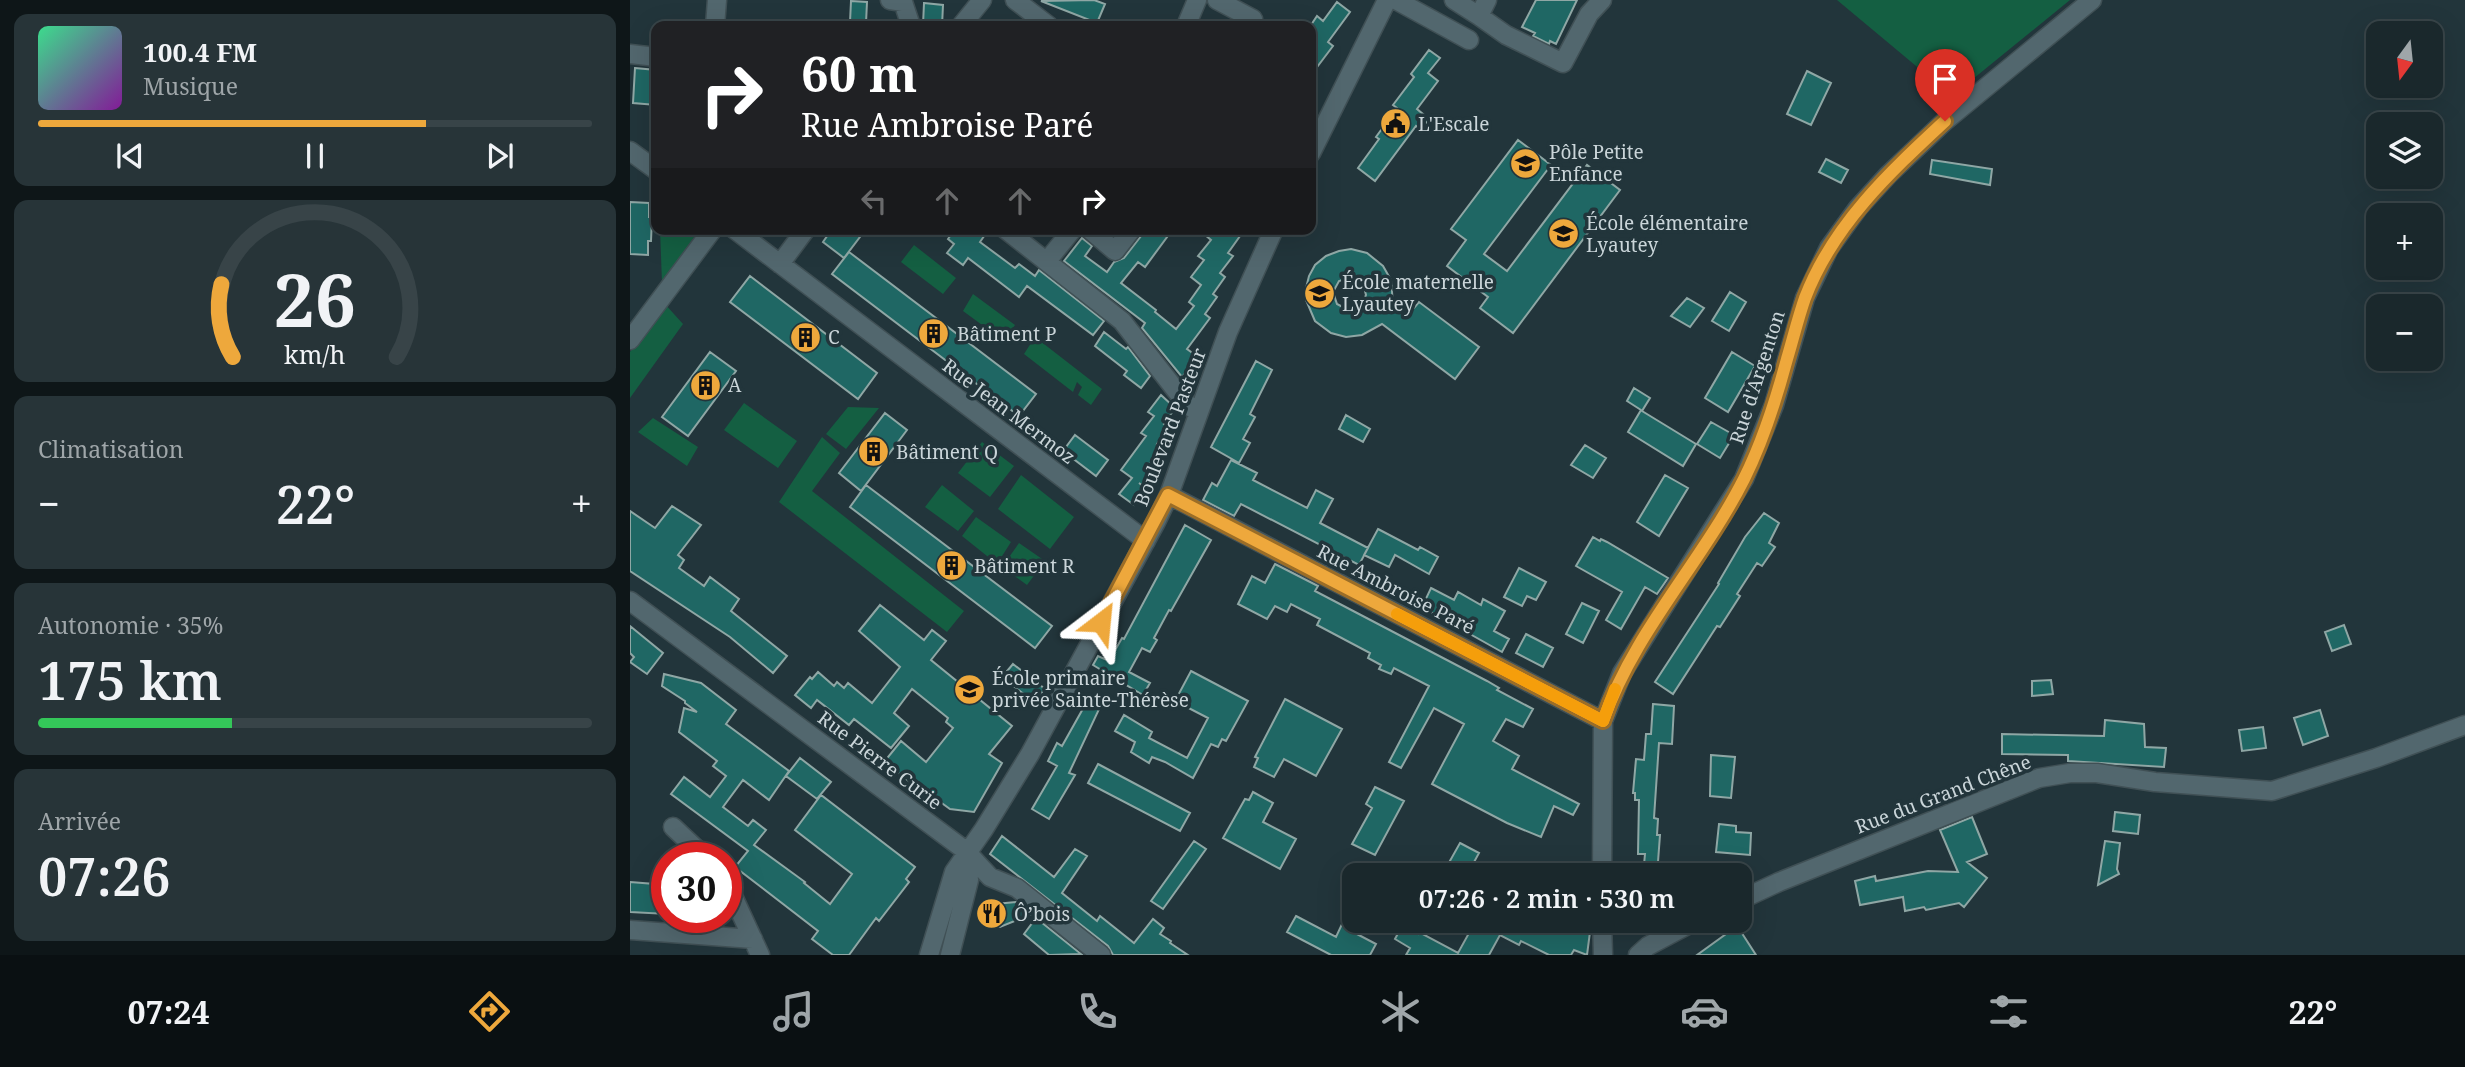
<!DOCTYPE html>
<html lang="fr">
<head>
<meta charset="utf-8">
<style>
	:root { --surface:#1a282c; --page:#273438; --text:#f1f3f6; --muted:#9fa6a9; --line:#384448; --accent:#eea83c }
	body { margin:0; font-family:"Noto Serif",serif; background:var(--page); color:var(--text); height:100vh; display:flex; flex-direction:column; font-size:26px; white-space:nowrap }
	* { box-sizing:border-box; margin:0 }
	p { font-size:23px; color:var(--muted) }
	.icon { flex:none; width:38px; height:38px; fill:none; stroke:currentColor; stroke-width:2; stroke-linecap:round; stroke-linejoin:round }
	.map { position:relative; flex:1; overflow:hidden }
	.sheet { display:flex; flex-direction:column; gap:14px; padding:14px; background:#0e1618; width:630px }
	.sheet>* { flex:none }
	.hud { position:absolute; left:21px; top:21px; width:665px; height:214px; border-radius:14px; box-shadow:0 7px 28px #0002,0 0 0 2px var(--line); background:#202124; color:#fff; overflow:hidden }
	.needle { width:46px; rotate:195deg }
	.tools { position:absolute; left:1736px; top:21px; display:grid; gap:14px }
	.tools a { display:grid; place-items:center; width:77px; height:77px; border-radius:14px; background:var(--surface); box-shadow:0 7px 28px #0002,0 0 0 2px var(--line); font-size:35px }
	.speed { position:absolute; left:21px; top:842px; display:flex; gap:14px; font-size:35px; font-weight:700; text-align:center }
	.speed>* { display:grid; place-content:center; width:91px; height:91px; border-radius:50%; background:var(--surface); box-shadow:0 7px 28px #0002,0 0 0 2px var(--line); line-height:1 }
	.speed .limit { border:10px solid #d22; background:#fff; color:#111 }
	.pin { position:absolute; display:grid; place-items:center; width:60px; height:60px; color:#fff; margin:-72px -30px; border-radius:50% 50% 50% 0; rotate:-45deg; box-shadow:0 0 7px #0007 }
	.pin .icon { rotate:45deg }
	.me { position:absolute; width:77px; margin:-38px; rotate:29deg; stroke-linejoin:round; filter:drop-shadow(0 0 5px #0008) }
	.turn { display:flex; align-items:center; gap:24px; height:147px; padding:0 35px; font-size:32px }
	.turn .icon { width:91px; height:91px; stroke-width:2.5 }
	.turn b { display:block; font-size:49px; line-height:60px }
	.lanes { display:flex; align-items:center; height:66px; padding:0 35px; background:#0003; justify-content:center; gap:35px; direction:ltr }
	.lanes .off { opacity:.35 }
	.big { font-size:52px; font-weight:600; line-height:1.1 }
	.sheet .tile { flex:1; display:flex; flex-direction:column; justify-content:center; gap:10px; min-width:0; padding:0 24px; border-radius:14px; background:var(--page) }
	.sheet .dial { align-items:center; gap:0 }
	.dial svg { height:182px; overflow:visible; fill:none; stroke:var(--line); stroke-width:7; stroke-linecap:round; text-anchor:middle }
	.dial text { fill:var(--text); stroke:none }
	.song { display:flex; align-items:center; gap:21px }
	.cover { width:84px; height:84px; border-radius:10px; background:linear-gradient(135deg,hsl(150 70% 55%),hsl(290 70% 35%)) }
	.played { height:7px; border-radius:4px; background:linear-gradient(90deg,var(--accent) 70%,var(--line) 70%) }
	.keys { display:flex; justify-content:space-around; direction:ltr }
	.heat { display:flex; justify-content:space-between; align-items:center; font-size:38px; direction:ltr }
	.charge { height:10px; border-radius:5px; background:linear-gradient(90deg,#34c759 35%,var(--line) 0) }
	.trip { position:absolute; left:712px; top:863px; width:410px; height:70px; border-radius:14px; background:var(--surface); box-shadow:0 7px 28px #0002,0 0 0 2px var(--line); font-weight:600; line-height:70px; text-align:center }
	.menu { display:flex; height:112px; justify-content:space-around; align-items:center; background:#0a1012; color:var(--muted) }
	.menu .icon { width:49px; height:49px }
	.menu .active { color:var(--accent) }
	.menu b { font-size:32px; color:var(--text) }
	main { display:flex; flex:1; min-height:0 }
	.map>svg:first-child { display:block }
</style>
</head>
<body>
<main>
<section class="sheet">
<div class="tile">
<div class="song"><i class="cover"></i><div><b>100.4 FM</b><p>Musique</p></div></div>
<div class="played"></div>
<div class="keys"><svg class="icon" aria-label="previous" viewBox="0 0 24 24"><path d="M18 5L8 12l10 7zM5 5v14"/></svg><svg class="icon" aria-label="pause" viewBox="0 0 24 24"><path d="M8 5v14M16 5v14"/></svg><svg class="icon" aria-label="next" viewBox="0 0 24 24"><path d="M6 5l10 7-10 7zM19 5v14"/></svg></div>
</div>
<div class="tile dial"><svg viewBox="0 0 100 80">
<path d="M14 69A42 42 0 1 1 86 69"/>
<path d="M14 69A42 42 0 0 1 9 37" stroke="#eea83c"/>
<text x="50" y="56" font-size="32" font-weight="700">26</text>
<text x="50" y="72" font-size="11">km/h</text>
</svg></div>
<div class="tile"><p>Climatisation</p>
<div class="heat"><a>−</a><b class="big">22°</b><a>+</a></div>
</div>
<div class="tile"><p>Autonomie · 35%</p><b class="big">175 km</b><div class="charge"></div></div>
<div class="tile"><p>Arrivée</p><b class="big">07:26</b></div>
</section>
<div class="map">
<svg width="1835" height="955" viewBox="0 0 1835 955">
	<rect width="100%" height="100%" fill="#22353b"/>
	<path fill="#145f42" d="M1207,0H1440L1322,96Z
		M30,229L69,230L32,283Z
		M284,245L326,278L313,294L271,262Z
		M343,294L385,325L374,341L333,311Z
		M34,303L53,324L0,398V352Z
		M405,337L472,389L461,405L448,395L452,387L447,382L443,392L394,354Z
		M114,403L167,441L148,468L94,430Z
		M218,407L249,408L216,449L196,434Z
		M23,418L68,447L57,466L8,432Z
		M192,437L210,453L182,491L334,611L317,632L149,502Z
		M352,442L384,466L360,497L328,473Z
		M391,475L444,517L420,549L368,509Z
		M312,485L344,511L328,531L295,507Z
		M346,517L381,542L367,564L332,536Z
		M389,543L415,561L397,585L372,567Z"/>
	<path fill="#1f6764" stroke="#8fa7a5" stroke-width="2" fill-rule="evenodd" d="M464,0L475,4L467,23L411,1Z
		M906,0H947L926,44L920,41L919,44L903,36L905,33L892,27Z
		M221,1L237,2L236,23L220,22Z
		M707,2L720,12L698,42L703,46L681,75V25L687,16L693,21Z
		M294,3L313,5L312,26L293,25Z
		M799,50L810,58L798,73L808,81L787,109L799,119L791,130L786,126L745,181L728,168L749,139L746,137L767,108L763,105L784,77L781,74Z
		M5,68L26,70V105L3,103Z
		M1177,71L1201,83L1181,125L1157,114Z
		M888,140L921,165L854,254L877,271L957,165L990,190L883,333L850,308L858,297L817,266L836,240L821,229Z
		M1196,159L1218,170L1211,183L1189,172Z
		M1302,160L1362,169L1360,185L1300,174Z
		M0,202L19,203V217H22L21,241H18V255L0,254Z
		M202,229H236L214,258L193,242Z
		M325,229H359L350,242L385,268L389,264L405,276L409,270L474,321L463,335L397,286L389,297L338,258L333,265L317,253L324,244L318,239Z
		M513,229H543L515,267L508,262L491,283L526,310L525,312L546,329L564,306L559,302L571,285L561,277L574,260L568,256L581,240L568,229H615L598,253L603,256L590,273L595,277L583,294L587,297L575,314L580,318L557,349L568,357L552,377L512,328L515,323L434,261L452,238L462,246L455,256L477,272L484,262L494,258L511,236Z
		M721,249L737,253L753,266L761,280L763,304L784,308L789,302L849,347L825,379L752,324L732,335L716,337L701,333L685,321L676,300V288L679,276L685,265L696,256L709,251ZM722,277L733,283L736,295L731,307L718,310L707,304L703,292L709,281Z
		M219,252L406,394L389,416L202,274Z
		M120,276L247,373L228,399L100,302Z
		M1100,292L1116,302L1099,331L1082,321Z
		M1057,298L1074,308L1060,327L1041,316Z
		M474,332L496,349L498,347L520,376L511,388L494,375L497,371L465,346Z
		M80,352L106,371L58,436L32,417Z
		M1102,352L1125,366L1098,412L1075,398Z
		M626,361L642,370L620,414L625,417L613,439L620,443L609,463L581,447Z
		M1004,388L1020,398L1012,411L1066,444L1053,466L998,432L1011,410L997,401Z
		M531,395L545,408L534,424L539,427L527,444L532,448L519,465L524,469L512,485L509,483L517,489L504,505L489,494L502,478L491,470L516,436L511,433L524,416L518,412Z
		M255,413L277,430L231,491L209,473Z
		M716,415L740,429L733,442L709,429Z
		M1081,422L1104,435L1090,458L1067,444Z
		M445,435L478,460L466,476L433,451Z
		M955,445L976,458L963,478L941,465Z
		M601,460L627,473L623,480L677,508L686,490L703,499L690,523L738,548L729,565L611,504L604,516L573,500L582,483L587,486Z
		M1035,475L1058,488L1029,536L1007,522Z
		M236,485L422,626L405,648L220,507Z
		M42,506L71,525L48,555L54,560L49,568L74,586L80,577L109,599L101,611L157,656L143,673L100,637L0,571V511L25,528Z
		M1134,513L1149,523L1139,543L1145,547L1132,566L1127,563L1107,594L1110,596L1090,627L1087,626L1043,694L1025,682L1089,584L1088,583L1115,537Z
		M555,525L581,540L541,611L539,610L524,638L527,640L520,652L512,648L499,672L520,683L513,695L463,665L468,656L479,661L492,638L494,639Z
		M748,529L788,550L790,547L808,557L799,574L765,555L759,567L734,555Z
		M963,537L970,541L971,539L977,542L1038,578L1027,594L1015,587L991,629L976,620L992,592L946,566Z
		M645,564L688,586L685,591L857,681L869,688L867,690L903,709L893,727L876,719L863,741L889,756L882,769L949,804L943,815L924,806L911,837L877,823L802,784L834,724L804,708L771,768L759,762L799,686L764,668L761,674L749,669L751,665L738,658L740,653L687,625L690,619L661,604L657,612L645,606L637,619L608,604L622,576L635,583Z
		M889,568L916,582L906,600L897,596L892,606L874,597Z
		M801,588L824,600L828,592L851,605L853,599L875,611L864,631L879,639L872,652L792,607Z
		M952,603L969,611L953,643L936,634Z
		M250,605L294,640L302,630L316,641L301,660L382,726L359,754L372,763L344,812L320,809L298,793L293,799L277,786L280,782L254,762L271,741L296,762L323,728L316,722L318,718L282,689L264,713L279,726L261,748L224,719L219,725L187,700L181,708L165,695L180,677L182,679L188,672L204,686L207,682L214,688L218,683L242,703L270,667L229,631Z
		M1714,625L1721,644L1702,651L1695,632Z
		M0,626L33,653L17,674L0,662L4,657L0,653Z
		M896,634L923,648L913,667L886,653Z
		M383,664L415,689L404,702L372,677Z
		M561,671L618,701L596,741L592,739L588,747L581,744L563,778L535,762L522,757L519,763L501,752L505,742L485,731L494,715L522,732L519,738L557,758L578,718L545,701Z
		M34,674L71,683L106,710L96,724L159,771L139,800L113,780L93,807L118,826L123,820L136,830L124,845L175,882L174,883L200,904L222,874L165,830L191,795L285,867L276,879L279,882L249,921L246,918L219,955H203L182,939L188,931L105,867L118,851L41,794L54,777L80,797L96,776L83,766L87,761L49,732L54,708L67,712L55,703V701L32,686Z
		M1421,680L1423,694L1402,696V681Z
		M459,698L471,705L439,773L445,775L419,819L402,809L427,766L418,761L427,743L432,746Z
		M655,699L712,729L686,776L654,759L644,777L624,767L628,758L625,757Z
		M1023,704L1044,706L1042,744L1029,743L1024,818L1028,819L1027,835H1030L1027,875H1013L1015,854H1008L1009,800H1005V793H1003L1006,759L1014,760L1016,734H1021Z
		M1690,710L1698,736L1673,745L1664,718Z
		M1475,720L1514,724L1515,747L1536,748L1534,767L1438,761V755L1372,754V734L1474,736Z
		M1633,727L1636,748L1612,751L1609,730Z
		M1081,755L1105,757L1101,798L1080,796Z
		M170,758L201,782L187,799L156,776Z
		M468,764L560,813L550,831L458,783Z
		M745,787L774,801L745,855L722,844L742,808L736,804Z
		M623,792L643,803L633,822L666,839L650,869L593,838L615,799L619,800Z
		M1485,812L1510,815L1508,834L1483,831Z
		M1342,817L1357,854L1337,862L1357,878L1334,907L1329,903L1296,910L1294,907L1275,911L1273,897L1230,905L1225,881L1245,876L1246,881L1298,871L1328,872L1310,830Z
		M1089,824L1106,826V832L1121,833L1120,855L1086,852Z
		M372,836L424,877L445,849L457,856L432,893L467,921L470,916L504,943L523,919L534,928L530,934L541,941L540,943L558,955H483L478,946L360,854Z
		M564,841L576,849L533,909L521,901Z
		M1475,841L1490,843L1487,869L1489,874L1468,885Z
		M830,843L849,853L837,875H812Z
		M0,882L37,885V914L0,912Z
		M386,902L402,914L370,927L352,918L365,904Z
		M666,916L706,937L712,924L724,930L723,932L746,944L740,955H701L657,932Z
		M406,918L451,954L419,955L394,934Z
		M842,920H938L960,932L957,955L944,950L941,955H919L891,941L889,945L870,935L859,955H776L780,948L765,939L772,926L788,934L789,932L828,953L844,924L853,929L854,927Z
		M1106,924L1126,955H1067L1096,934L1094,931Z"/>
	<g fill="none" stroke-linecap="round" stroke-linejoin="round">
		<defs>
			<path id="minor" d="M260,0L273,2L281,26
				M385,0L419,26
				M587,0L623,19
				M766,0L839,40
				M824,0L849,16L857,0
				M849,16L876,35L933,63L959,14L972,0
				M85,26L87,0
				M331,26L352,0
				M556,26L567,0
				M0,54L26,57
				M0,151L26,170
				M681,153L757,0
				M104,229L516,541
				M375,229L492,321L555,402L568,413
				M459,229L485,251L502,229
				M417,261L443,229
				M150,264L176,229
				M0,340L83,229
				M539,495L973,721
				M0,601L336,851L360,877L387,888L471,955
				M43,827L76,858
				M972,875L973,721L992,673L1114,479L1144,405L1175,298L1199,248L1228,208L1258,175L1315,121L1462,0
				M96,881L130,955
				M1110,900L1149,882L1409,778L1440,773H1467L1525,782L1642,791L1746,758L1835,725
				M972,920L973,955
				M0,930L123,939
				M299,955L324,872L354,829L400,754L526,522L539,495L598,332L644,229
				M320,955L339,880L336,851
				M1008,955L1018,946L1067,920"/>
		</defs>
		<use href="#minor" stroke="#405055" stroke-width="21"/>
		<use href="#minor" stroke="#52676e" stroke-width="18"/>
	</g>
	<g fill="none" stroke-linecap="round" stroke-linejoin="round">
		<defs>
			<path id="route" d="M471,622L538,495L973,721C1004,632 1072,562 1114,479C1133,441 1146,400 1157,359C1163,339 1168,318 1175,298C1203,225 1259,173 1315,121"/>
		</defs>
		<use href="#route" stroke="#9b6d27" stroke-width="18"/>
		<use href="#route" stroke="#eea83c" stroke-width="12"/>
		<path stroke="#f59e0b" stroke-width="12" d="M767,614L973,721L985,689"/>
	</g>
	<defs>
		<symbol id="civic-disc" viewBox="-11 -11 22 22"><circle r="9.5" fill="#eea83c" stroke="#22353b"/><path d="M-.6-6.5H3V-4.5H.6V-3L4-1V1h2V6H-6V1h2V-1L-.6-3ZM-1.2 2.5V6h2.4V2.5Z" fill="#111"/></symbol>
		<symbol id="school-disc" viewBox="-11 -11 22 22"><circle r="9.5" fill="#eea83c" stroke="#22353b"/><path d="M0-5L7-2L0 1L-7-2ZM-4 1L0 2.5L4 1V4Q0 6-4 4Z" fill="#111"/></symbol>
		<symbol id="building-disc" viewBox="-11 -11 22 22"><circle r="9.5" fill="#eea83c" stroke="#22353b"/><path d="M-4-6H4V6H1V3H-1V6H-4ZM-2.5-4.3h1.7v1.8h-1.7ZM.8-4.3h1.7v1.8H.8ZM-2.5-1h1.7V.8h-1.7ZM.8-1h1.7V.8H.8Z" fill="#111"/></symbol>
		<symbol id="restaurant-disc" viewBox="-11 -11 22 22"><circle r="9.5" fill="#eea83c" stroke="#22353b"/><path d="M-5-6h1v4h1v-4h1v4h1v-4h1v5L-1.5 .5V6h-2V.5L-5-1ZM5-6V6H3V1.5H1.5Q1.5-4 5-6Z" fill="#111"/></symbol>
	</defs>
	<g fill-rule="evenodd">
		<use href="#civic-disc" x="748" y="106" width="35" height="35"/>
		<use href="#school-disc" x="878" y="146" width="35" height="35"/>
		<use href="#school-disc" x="916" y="216" width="35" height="35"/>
		<use href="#school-disc" x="672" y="276" width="35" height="35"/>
		<use href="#building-disc" x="286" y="316" width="35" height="35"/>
		<use href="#building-disc" x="158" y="320" width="35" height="35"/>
		<use href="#building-disc" x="58" y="368" width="35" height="35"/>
		<use href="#building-disc" x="226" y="434" width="35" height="35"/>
		<use href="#building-disc" x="304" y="548" width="35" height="35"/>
		<use href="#school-disc" x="322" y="672" width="35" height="35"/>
		<use href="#restaurant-disc" x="344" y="896" width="35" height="35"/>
	</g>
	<g text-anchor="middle" stroke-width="7" stroke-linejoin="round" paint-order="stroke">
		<g font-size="19" fill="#cad5d9" stroke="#22353b" text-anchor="start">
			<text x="788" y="131">L'Escale</text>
			<text x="919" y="159">Pôle Petite<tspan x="919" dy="22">Enfance</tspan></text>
			<text x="956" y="230">École élémentaire<tspan x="956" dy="22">Lyautey</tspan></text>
			<text x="712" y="289">École maternelle<tspan x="712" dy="22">Lyautey</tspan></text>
			<text x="327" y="341">Bâtiment P</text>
			<text x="198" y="344">C</text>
			<text x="98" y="392">A</text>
			<text x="266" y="459">Bâtiment Q</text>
			<text x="344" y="573">Bâtiment R</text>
			<text x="362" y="685">École primaire<tspan x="362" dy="22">privée Sainte-Thérèse</tspan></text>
			<text x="384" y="921">Ô’bois</text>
		</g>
		<g font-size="19" fill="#cad5d9" stroke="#22353b">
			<text transform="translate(1127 377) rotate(-72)" y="7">Rue d'Argenton</text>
			<text transform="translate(379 411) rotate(37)" y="7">Rue Jean Mermoz</text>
			<text transform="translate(540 427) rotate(-69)" y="7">Boulevard Pasteur</text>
			<text transform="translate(766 589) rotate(27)" y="7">Rue Ambroise Paré</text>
			<text transform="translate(250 760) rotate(37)" y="7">Rue Pierre Curie</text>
			<text transform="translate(1313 794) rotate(-21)" y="7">Rue du Grand Chêne</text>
		</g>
	</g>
</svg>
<div class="tools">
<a><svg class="needle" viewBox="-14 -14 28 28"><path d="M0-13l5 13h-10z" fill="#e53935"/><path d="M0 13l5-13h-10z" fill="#9fa6a9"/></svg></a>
<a><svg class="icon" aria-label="layers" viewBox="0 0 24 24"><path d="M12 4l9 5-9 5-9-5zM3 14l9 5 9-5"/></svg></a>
<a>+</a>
<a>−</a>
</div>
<div class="speed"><div class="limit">30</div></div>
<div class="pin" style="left:1315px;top:121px;background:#d93025"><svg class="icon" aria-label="arrive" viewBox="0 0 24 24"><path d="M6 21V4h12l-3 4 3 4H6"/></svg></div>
<svg class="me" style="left:471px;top:622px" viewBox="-20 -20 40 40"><path d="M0-17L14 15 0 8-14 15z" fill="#eea83c" stroke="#fff" stroke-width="4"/></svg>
<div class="trip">07:26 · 2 min · 530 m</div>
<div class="hud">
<div class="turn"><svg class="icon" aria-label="right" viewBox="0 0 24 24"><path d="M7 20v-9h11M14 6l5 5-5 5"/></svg><div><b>60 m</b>Rue Ambroise Paré</div></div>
<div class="lanes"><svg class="icon off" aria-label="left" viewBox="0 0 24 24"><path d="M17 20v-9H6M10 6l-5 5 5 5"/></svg><svg class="icon off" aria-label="ahead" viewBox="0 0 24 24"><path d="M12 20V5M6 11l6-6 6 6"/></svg><svg class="icon off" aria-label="ahead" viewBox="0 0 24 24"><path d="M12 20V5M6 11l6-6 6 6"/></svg><svg class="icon" aria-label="right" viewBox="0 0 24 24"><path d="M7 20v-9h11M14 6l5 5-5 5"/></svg></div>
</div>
</div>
</main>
<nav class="menu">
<b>07:24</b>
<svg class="icon active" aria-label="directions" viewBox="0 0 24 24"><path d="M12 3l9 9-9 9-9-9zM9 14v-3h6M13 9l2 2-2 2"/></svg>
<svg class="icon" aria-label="music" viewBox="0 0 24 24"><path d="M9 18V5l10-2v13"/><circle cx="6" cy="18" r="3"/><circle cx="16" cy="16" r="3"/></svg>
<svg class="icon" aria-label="phone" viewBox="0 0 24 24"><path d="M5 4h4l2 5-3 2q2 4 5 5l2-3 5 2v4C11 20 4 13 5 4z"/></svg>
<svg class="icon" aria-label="climate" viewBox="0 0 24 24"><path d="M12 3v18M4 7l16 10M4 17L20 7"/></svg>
<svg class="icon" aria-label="car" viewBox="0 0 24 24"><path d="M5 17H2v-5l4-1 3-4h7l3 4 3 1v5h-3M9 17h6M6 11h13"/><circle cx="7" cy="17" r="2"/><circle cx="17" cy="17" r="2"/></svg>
<svg class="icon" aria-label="filters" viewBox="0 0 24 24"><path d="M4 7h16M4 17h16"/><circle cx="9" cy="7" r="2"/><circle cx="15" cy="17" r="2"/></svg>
<b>22°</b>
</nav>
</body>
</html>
